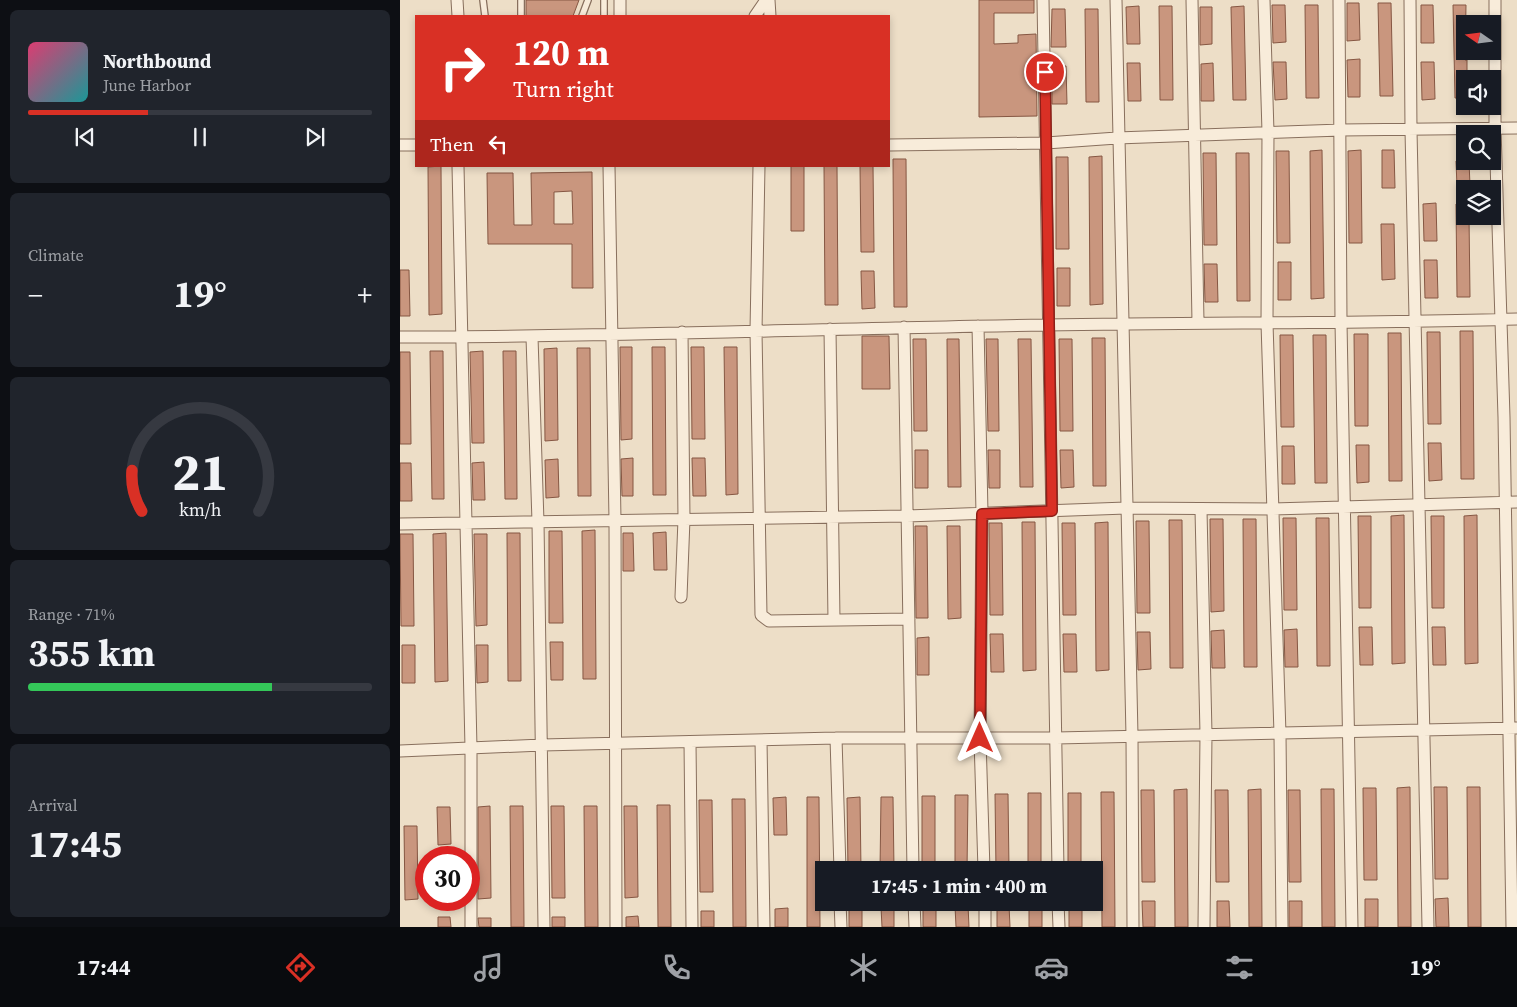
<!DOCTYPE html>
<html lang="en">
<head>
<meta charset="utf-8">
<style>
	:root { --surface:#171b24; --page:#20242c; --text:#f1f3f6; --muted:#9ea1a6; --line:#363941; --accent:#d93025 }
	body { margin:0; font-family:"Source Serif 4",serif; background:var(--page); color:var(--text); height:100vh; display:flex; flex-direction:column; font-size:19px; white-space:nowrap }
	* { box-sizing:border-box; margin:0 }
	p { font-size:16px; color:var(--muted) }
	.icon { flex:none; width:28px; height:28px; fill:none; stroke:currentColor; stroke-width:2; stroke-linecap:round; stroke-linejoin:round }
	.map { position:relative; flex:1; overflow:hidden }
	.panel { display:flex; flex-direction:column; gap:10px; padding:10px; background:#0d0f14; width:400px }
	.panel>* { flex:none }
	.top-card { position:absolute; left:15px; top:15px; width:475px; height:152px; border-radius:0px; box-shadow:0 2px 8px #0003; background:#d93025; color:#fff; overflow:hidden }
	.needle { width:32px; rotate:284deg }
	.controls { position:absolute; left:1056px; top:15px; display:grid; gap:10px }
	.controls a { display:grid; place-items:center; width:45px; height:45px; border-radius:0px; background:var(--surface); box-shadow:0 2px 8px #0003; font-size:25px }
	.speed { position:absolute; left:15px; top:846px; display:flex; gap:10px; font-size:25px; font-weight:700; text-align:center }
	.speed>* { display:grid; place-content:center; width:65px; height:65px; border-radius:50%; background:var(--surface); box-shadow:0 2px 8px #0003; line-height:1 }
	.speed .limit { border:8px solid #d22; background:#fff; color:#111 }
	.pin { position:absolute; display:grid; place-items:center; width:42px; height:42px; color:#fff; margin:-21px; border:2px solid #fff; border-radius:50%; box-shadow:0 1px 5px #0007 }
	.me { position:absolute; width:55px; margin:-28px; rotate:0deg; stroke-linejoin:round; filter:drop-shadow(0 0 4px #0008) }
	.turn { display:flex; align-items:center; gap:18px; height:105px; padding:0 15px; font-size:22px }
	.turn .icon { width:65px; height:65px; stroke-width:2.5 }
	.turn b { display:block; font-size:35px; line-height:42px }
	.then { display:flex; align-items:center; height:48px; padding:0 15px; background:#0003; gap:10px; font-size:19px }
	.big { font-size:38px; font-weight:700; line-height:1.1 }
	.panel .widget { flex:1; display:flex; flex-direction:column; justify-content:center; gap:8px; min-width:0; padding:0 18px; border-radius:8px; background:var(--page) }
	.panel .dial { align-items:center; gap:0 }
	.dial svg { height:130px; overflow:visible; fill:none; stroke:var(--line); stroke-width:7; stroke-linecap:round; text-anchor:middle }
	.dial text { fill:var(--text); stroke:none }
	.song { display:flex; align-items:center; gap:15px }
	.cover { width:60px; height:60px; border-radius:8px; background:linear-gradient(135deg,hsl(340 70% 55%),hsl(180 70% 35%)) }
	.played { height:5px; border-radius:2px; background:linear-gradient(90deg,var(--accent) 35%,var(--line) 35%) }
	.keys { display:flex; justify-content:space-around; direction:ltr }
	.heat { display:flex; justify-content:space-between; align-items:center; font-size:28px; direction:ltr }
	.charge { height:8px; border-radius:4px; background:linear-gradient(90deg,#34c759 71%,var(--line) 0) }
	.trip { position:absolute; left:415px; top:861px; width:288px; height:50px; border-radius:0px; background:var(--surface); box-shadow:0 2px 8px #0003; font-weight:700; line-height:50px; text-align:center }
	.dock { display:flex; height:80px; justify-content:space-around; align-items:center; background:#090b0e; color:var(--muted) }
	.dock .icon { width:35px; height:35px }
	.dock .selected { color:var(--accent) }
	.dock b { font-size:22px; color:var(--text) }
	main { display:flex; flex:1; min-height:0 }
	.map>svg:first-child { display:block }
</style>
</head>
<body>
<main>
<section class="panel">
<div class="widget">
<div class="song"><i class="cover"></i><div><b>Northbound</b><p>June Harbor</p></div></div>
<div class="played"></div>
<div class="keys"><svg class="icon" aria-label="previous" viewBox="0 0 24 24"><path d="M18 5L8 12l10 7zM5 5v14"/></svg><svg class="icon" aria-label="pause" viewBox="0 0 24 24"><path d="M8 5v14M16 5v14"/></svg><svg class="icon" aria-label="next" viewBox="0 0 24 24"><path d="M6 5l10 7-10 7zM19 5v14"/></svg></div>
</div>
<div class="widget"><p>Climate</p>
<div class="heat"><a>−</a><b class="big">19°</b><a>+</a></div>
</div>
<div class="widget dial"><svg viewBox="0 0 100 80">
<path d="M14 69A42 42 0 1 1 86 69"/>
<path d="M14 69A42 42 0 0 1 8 44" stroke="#d93025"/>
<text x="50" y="56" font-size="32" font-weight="700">21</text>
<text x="50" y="72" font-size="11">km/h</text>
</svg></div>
<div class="widget"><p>Range · 71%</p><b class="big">355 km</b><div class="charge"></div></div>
<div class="widget"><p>Arrival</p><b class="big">17:45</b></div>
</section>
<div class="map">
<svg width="1117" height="927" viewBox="0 0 1117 927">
	<rect width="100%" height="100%" fill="#eddec7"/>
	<path fill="#c9967e" stroke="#865743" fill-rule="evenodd" d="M126,0H179L173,16H126Z
		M579,0H634V13H594V44L618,43V35L636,34L637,116L579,117Z
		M947,3H959L960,40L947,41Z
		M978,3H991L993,96H980Z
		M872,5H885L886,42L873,43Z
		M905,5H918L919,98H906Z
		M1021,5H1033L1034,43H1021Z
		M1053,5H1066L1065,60H1067V79H1065V98H1055Z
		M739,6L740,44H727L726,7Z
		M759,6H772L773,100H760Z
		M844,6L846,100H833L831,7Z
		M800,7H812V44L800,45Z
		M652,9H665L666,47H651Z
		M685,9H698L699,102H686Z
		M960,59V97H948L947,60Z
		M873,62H886L887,99L875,100Z
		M1021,62H1034L1035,99L1022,100Z
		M727,63H740L741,101H728Z
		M813,63L814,101H801V64Z
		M652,66H666L667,104H652Z
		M922,150L924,298L911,299L910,151Z
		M961,150L962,243H949L948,151Z
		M982,150H994L995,188H982Z
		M876,151H889L890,243H877Z
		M803,153H816L817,245H804Z
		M836,153H849L850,301H837Z
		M702,156L703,304L690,305L689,157Z
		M656,157H668L669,249H656Z
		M493,159H506L507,307H494Z
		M1056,161H1069L1070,186L1057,187Z
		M41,166L42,314L29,315L28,167Z
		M391,166H404V231H391Z
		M424,166H437L438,305H425Z
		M460,166H473L474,252H461Z
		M192,172L193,288H172V244H88L87,173H113L114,225H132L131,173ZM172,191L173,224H154V192Z
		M1036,203L1037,241H1024L1023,204Z
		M1065,203V216H1069L1070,297H1057L1056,204Z
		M981,224H994L995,279L982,280Z
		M1024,260H1037L1038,298H1025Z
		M878,262H891V300H878Z
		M804,264H817L818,302H805Z
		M657,268H670V306H657Z
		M0,270H9L10,316H0Z
		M461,271H474L475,308L462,309Z
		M1060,331H1073L1074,479H1061Z
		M1027,332H1040L1041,424H1028Z
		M988,333H1001L1002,481H989Z
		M954,334H968V426H955Z
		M880,335H893L894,427H881Z
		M913,335H926L927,483H915Z
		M462,336H489L490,389H462Z
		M692,338H705L706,486H693Z
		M513,339H526L527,431H514Z
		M547,339H559L561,487H548Z
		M586,339H598L599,431H588Z
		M618,339H631L633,487H620Z
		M659,339H672L673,431H660Z
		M220,347H232V439L221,440Z
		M252,347H265L266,495H253Z
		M291,347H304L305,439H292Z
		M324,347H337L338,494L326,495Z
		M157,348L158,440L145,441L144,349Z
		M177,348H190L191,496H178Z
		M30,351H43L44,499H32Z
		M83,351L84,443H72L70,352Z
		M103,351H116L117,499H105Z
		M0,352H10L11,444H0Z
		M1028,443H1041L1042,480L1029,481Z
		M956,445H969V482L957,483Z
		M882,446H894L895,484H882Z
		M515,450H528V488H515Z
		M588,450H600V488H589Z
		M660,450H673L674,487L661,488Z
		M233,458V496H222L221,459Z
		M292,458H305L306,496H293Z
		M158,459L159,497L146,498L145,460Z
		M84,462L85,500H73L72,463Z
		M0,463H11L12,501H0Z
		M1004,515L1005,663L992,664L991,516Z
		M1077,515L1078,663L1065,664L1064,516Z
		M958,516H971V608H959Z
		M1031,516H1044V608H1032Z
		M883,518H896L897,610H884Z
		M916,518H929L930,666H917Z
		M810,519H823L824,611L811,612Z
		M843,519H856L857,667H844Z
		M769,520H782L783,668H770Z
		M736,521H749L750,613H737Z
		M622,522H635L636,670L623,671Z
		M708,522L709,670L696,671L695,523Z
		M589,523H602L603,615H590Z
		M662,523H675L676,615H663Z
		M515,526H527L528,618H516Z
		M547,526H560L561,618L548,619Z
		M195,530L196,679H183L182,531Z
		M149,531H162L163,623H149Z
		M266,532L267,570H254L253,533Z
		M46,533L48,681L35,682L33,534Z
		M107,533H120L121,681H108Z
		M223,533H233L234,571H223Z
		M0,534H13L14,626H1Z
		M74,534H87V625L76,626Z
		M959,627H972L973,665H960Z
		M1032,627H1045L1046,665H1033Z
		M897,629L898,667H885L884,630Z
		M824,630L825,668H812L811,631Z
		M737,632H750L751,669L738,670Z
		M590,634H603L604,672H591Z
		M663,634H676L677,672H664Z
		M529,637V675H517V638Z
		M150,642H163V680H151Z
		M2,645H15V683H2Z
		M76,645H88V682L77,683Z
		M1010,787L1011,927H998L997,788Z
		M1034,787H1047L1048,879H1035Z
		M1067,787H1080L1081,927H1068Z
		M963,788H976L977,880H964Z
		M787,789L788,927H775L774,790Z
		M861,789L862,927H849L848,790Z
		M921,789H934L935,927H922Z
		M741,790H754L755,882H742Z
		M815,790H828L829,882H816Z
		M888,790H900L901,882H889Z
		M701,792H714L715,927H702Z
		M628,793H641V870H628Z
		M668,793H681V870H668Z
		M595,794H608L609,870H596Z
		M555,795H568L567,870H555Z
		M522,796H535V870H522Z
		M386,797L387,835H374L373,798Z
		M407,797H419L420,927H407Z
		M460,797L461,870H448L447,798Z
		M481,797H493L494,870H480Z
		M332,799H345L346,927H333Z
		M299,800H312L313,892H300Z
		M257,805H270L271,927H258Z
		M90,806L91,898L78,899V807Z
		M110,806H123L124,927H111Z
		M151,806H164L165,898H152Z
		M184,806H197L198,927H185Z
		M224,806H237L238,897L225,898Z
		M37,807H50L51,844L38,845Z
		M4,826H17L18,899L5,900Z
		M1048,898L1049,927H1036L1035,899Z
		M965,899H978V927H965Z
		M742,901H755V927H743Z
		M817,901H829L830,927H817Z
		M889,901H902V927H889Z
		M642,903V927H629V904Z
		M669,904H682V927H669Z
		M568,905L569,927H556L555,906Z
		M597,905H609L610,927H597Z
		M481,907H494V927H482Z
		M523,907H536V927H523Z
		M388,908V927H375V909Z
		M462,908V927H449V909Z
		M301,911H314V927H301Z
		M238,916L239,927H226V917Z
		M38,917H50L51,927H38Z
		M152,917H165V927H152Z
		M78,918H91V927H79Z"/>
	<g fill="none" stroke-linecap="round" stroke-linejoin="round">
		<defs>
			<path id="service" d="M83,0L85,16
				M121,16V0
				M182,16L188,0
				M204,16V0"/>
			<path id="minor" d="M57,0L58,16
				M369,0L370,16
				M643,0L658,870
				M716,0L732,736L733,927
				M792,0L798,322
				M864,0L868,132L867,323L880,734L882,927
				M939,0L941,322L952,927
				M1010,0L1011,130L1028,927
				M1095,0V129L1104,417L1112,927
				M220,16V0
				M355,16L366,0
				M0,145H16
				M489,145L646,143L717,138L941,130L1117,128
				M58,166L71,748V927
				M209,166L215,520L216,927
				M359,166L356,331L361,615L369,621L509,619
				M578,326L582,513L580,739L584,870
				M504,327L513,870
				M430,329L434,620
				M0,337C215,337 430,328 645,325C803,322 960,324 1117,319
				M132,337L138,522L144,927
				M801,510L806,734L804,927
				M0,524L507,516L726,508L873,509L1117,502
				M281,597L284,519L282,332
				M436,738L440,870
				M361,740L364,927
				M290,742L292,927
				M0,751L142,745L436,738H656L1117,728
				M440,902L441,927
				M514,902L515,927
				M585,902V927
				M658,902L659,927"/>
		</defs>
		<use href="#service" stroke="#886f5d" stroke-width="8"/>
		<use href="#minor" stroke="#886f5d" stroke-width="13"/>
		<use href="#service" stroke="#f8ecda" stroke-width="5.5"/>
		<use href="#minor" stroke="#f8ecda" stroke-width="11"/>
	</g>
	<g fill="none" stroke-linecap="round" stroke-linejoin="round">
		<defs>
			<path id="route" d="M580,738L582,514L652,511L645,72"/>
		</defs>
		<use href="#route" stroke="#8d1f18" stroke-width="12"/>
		<use href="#route" stroke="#d93025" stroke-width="9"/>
	</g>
</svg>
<div class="controls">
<a><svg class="needle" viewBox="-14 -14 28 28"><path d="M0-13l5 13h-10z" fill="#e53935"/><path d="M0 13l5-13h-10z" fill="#9ea1a6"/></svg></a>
<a><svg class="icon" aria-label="sound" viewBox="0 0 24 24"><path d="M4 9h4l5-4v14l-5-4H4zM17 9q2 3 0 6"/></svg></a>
<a><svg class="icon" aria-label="search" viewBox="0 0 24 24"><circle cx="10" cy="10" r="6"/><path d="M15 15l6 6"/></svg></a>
<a><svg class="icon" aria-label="layers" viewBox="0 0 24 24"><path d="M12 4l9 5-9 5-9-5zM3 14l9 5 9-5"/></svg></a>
</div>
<div class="speed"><div class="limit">30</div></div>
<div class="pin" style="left:645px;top:72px;background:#d93025"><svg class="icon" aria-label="arrive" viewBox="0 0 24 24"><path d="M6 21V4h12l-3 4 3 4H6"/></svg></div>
<svg class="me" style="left:580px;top:738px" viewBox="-20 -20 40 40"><path d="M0-17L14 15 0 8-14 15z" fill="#d93025" stroke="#fff" stroke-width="4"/></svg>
<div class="trip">17:45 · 1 min · 400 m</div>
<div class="top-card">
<div class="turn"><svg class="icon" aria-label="right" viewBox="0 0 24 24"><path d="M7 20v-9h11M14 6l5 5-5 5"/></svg><div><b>120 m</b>Turn right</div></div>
<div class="then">Then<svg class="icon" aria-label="left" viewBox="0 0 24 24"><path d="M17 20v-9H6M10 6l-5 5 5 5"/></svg></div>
</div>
</div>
</main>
<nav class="dock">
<b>17:44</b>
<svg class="icon selected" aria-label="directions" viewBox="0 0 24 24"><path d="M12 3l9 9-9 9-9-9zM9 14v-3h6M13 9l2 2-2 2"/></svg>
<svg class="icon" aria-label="music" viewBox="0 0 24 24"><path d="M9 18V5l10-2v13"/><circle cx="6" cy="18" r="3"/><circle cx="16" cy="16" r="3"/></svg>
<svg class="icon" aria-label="phone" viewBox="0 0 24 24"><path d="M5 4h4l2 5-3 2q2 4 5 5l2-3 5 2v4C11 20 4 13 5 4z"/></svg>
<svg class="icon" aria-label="climate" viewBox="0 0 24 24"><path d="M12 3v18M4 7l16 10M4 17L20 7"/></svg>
<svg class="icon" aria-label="car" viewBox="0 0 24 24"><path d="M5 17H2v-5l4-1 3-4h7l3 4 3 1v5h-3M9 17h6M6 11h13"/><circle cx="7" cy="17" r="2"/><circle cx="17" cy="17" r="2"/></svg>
<svg class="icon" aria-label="filters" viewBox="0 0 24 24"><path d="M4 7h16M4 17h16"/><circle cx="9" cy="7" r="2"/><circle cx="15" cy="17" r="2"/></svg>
<b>19°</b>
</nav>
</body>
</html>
